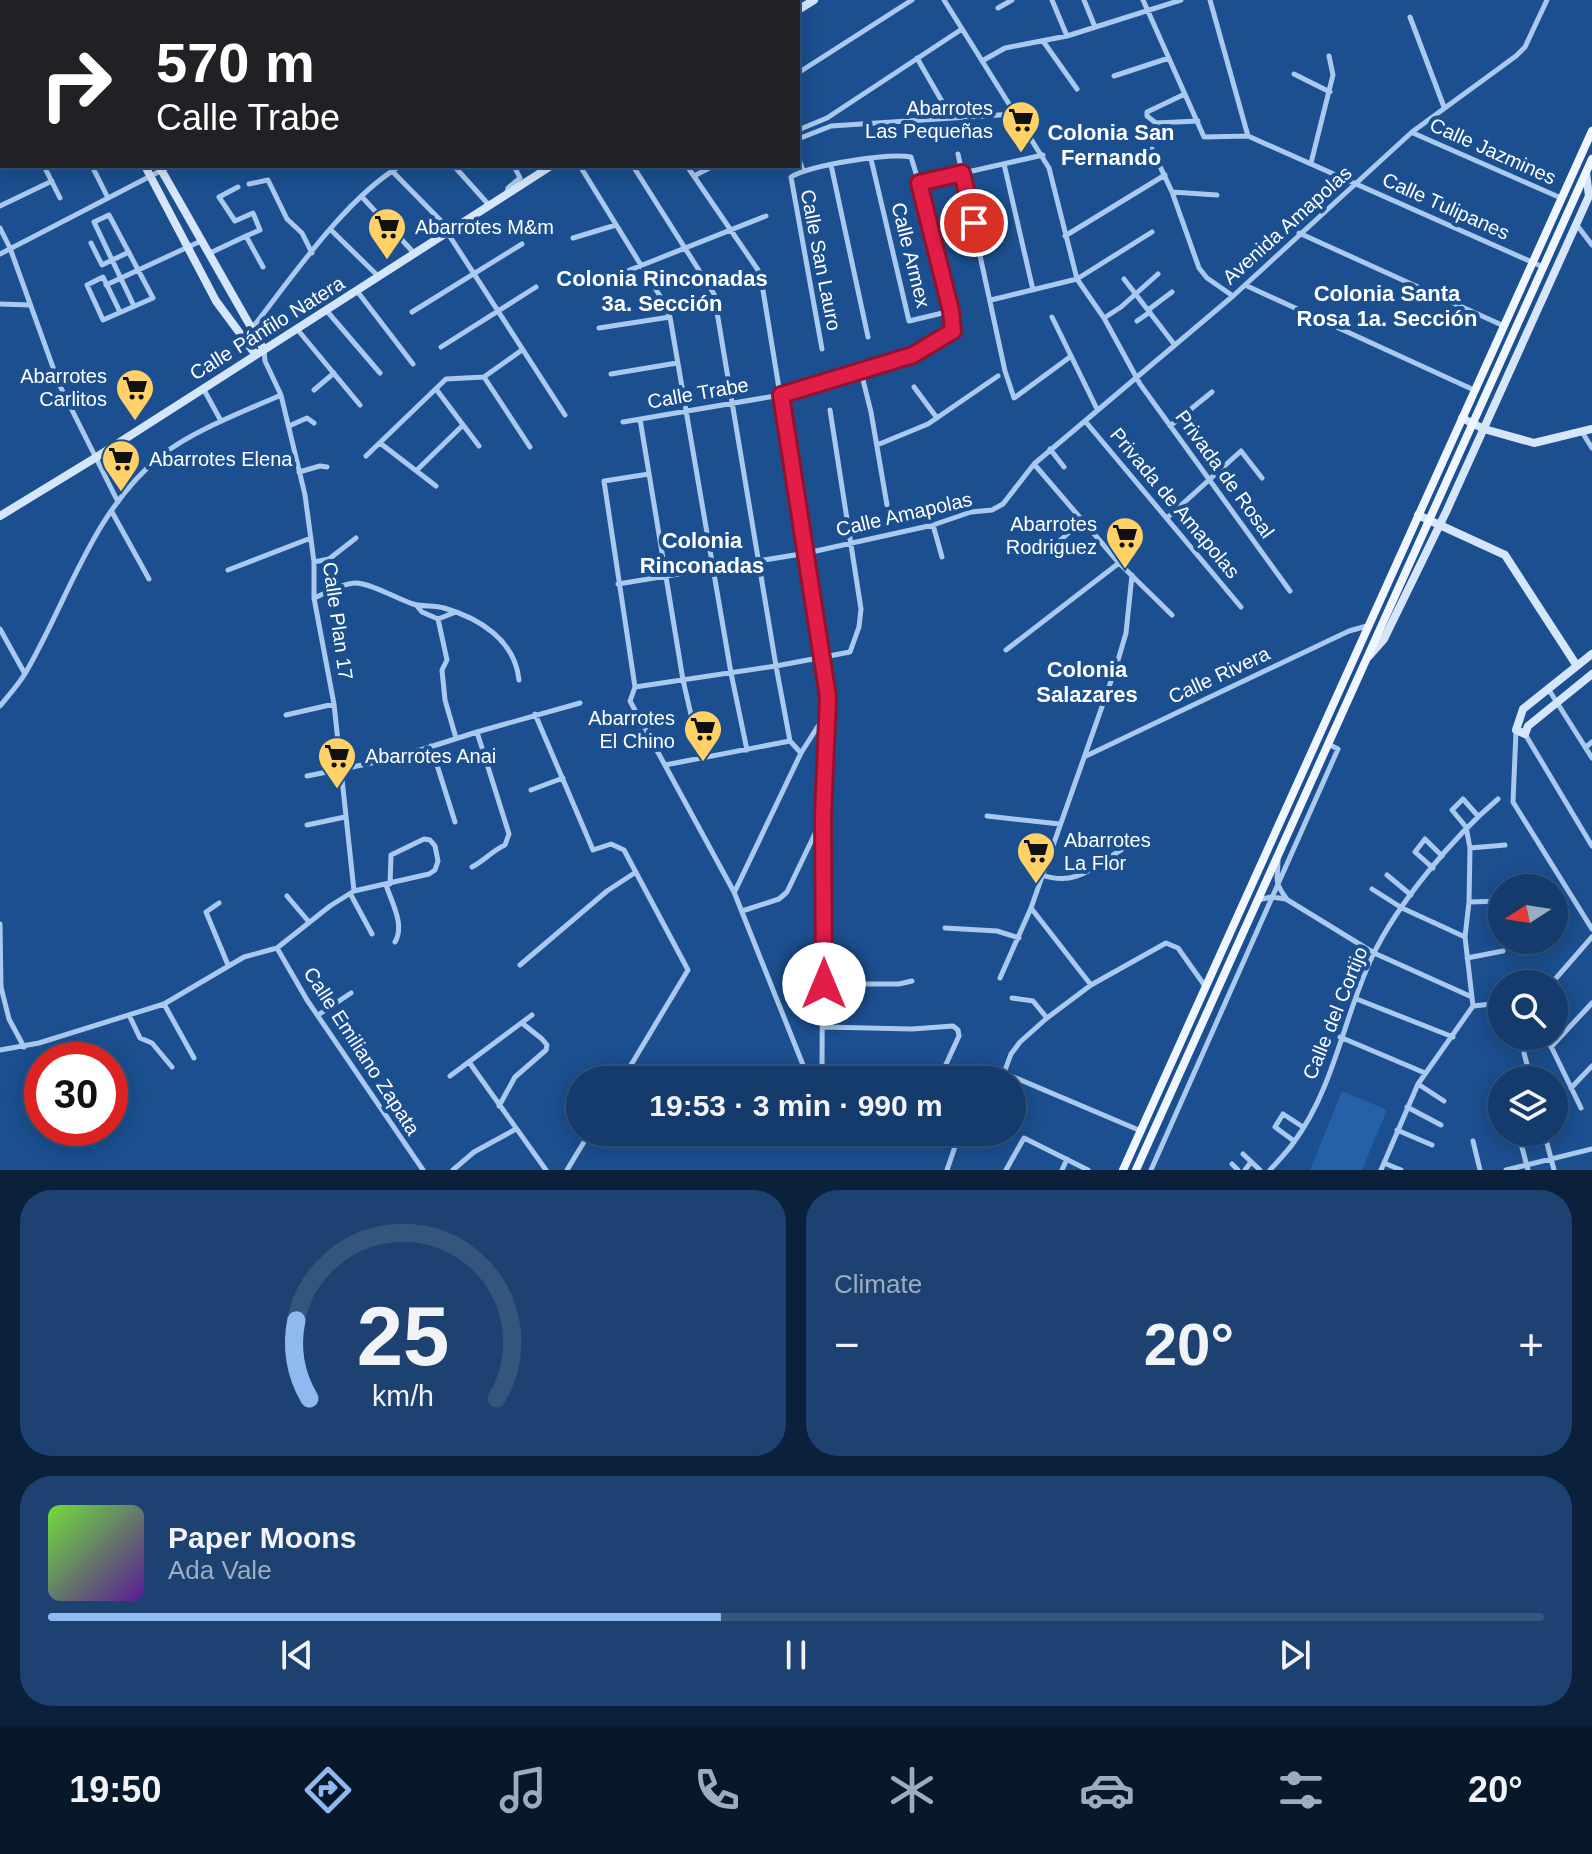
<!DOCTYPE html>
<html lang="en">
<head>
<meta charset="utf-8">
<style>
	:root { --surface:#143b6b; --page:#1d4271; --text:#f1f3f6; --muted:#9dadc1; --line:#33557e; --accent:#90b9f0 }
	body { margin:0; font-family:Arial,sans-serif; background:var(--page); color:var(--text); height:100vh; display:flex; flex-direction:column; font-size:30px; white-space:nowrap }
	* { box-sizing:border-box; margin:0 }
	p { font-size:26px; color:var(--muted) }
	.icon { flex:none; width:44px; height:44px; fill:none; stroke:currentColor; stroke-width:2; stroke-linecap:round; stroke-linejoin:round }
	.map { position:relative; height:1170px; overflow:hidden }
	.side { display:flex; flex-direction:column; gap:20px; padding:20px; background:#0b203b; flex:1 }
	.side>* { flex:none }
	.guide { position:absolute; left:0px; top:0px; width:800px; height:168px; box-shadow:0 4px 20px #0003,0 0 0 2px var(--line); background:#202124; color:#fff; overflow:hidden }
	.needle { width:52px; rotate:258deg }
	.tools { position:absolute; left:1488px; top:874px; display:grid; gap:16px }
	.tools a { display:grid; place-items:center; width:80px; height:80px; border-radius:50%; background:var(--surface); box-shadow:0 4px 20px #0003,0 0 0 2px var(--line); font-size:40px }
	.speed { position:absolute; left:24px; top:1042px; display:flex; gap:16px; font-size:40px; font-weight:700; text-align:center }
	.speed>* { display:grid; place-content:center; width:104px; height:104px; border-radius:50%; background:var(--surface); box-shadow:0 4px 20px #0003,0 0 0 2px var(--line); line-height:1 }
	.speed .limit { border:12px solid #d22; background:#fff; color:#111 }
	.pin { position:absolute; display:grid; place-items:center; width:68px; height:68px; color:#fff; margin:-34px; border:4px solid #fff; border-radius:50%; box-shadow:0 2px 8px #0007 }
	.me { position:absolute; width:88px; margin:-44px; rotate:0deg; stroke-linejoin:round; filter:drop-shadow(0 0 6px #0008) }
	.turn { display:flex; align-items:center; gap:28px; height:168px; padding:0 24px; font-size:36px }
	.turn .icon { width:104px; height:104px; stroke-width:2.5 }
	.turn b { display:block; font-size:56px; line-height:68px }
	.big { font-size:60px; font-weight:800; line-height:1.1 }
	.side .card { flex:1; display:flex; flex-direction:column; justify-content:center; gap:12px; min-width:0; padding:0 28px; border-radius:32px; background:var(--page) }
	.side .dial { align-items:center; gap:0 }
	.dial svg { height:208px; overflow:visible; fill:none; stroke:var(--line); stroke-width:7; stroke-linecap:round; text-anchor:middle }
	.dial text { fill:var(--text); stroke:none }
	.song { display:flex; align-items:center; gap:24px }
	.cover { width:96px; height:96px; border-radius:12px; background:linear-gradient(135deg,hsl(100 70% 55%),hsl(270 70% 35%)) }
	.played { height:8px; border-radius:4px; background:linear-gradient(90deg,var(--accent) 45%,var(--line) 45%) }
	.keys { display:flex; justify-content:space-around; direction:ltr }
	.heat { display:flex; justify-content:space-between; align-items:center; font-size:44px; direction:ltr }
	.side .tiles { flex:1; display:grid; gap:20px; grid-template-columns:1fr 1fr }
	.card:last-child { grid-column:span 2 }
	.trip { position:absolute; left:566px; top:1066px; width:460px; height:80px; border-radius:40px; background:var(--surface); box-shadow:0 4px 20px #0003,0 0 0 2px var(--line); font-weight:800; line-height:80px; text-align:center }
	.tabs { display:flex; height:128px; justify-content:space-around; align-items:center; background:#08182b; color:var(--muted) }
	.tabs .icon { width:56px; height:56px }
	.tabs .on { color:var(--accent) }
	.tabs b { font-size:36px; color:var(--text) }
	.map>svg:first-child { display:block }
</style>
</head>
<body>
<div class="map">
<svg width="1592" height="1170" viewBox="0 0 1592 1170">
	<rect width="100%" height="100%" fill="#1b4f8f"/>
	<path fill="#2461a8" d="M1342,1091L1387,1110L1362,1170H1310Z"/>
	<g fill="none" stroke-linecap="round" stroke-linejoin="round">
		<path stroke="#a9c9ee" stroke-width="5" d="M6,0L7,2
			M151,0L152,2
			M200,0L201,2
			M239,0L240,2
			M490,0L491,2
			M743,0L744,2
			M944,0L1049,168L1077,279L1104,318L1140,384L1290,591
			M1052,0L1067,36
			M1084,0L1095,27
			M1143,0L1204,137L1248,136L1543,267
			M1210,0L1248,136
			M541,2L543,0
			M579,2L581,0
			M654,2L657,0
			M998,8L1012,0
			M1410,17L1444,107
			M1043,41L1077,89
			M0,57L2,56
			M917,58L951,117
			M982,61L1005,48L1067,36L1181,0
			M798,73L912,0
			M1294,74L1330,92
			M1114,76L1169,58
			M0,81L2,85
			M1185,94L1147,112V116L1156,123L1198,121
			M798,130L827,118L962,29
			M1413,133L1561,198
			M0,137L2,136
			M798,139L831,126L1014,114
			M1152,149L1172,192L1199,268L1207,278L1233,296
			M958,154L1005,371L1014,398L1070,357
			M798,156L803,171
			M0,158L2,157
			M871,159L909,321L951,311
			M1311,163L1333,75L1329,56
			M1004,164L1033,290
			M831,165L868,337
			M44,166L60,198
			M92,166L108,198
			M324,166H326
			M454,166L489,205
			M580,166L663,301L670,317L731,673L747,750
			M633,166L714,294L776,666L790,741L801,753
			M687,166L758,270L761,278L823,658L828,697L823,816L822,1071
			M392,171L450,230
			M694,176L713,166
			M919,183L1043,155
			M249,184L268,180L287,219L302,233L312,253
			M238,187L219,197L235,221L253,213L260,230L246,236L263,267
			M1172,192L1217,195
			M507,193L508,188L520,178L514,166
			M362,197L414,253
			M0,206L52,181
			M1576,224L1592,245
			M0,228L10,248L59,384L118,502
			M331,230L378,276
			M447,232L565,415
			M1299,233L1504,326
			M1065,236L1165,175
			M573,238L616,225
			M91,243L102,265L129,252
			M210,253L246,236
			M0,254L170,166
			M1124,279L1174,344
			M106,285L201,241
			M592,285L766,216
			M1245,285L1474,390
			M357,291L413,364
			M991,300L1077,279L1152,232
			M0,304L30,305
			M326,310L380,373
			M1148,310L1172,292
			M120,312L103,277L87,285L103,320L153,298L109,215L94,222L134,306
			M412,312L522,244
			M1052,317L1097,409
			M1104,318L1121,307L1158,274
			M1137,321L1150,312
			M253,327C293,276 345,199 400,166
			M599,328L670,317
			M297,329L360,405
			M441,347L536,287
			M264,350L265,361L281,395L305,495L314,562V598L334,704L354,891
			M861,372L871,412L887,505
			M611,374L677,363
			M484,377L530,447
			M914,387L937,418
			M203,388L221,421
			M436,389L479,446
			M314,390L334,373
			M640,419L683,680L701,758
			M1085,421L1241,607
			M623,422L781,395L913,355L953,331L951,311L919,183L911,157C888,153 810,165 791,177L822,349
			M289,426L307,418L314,423
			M1170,426L1212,392
			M1582,432L1592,448
			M380,443L436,486
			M877,445L928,424L998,376
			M1050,449L1064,467
			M366,456L446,379L484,377L522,350
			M1034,464L1119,563L1172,615
			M417,470L462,426
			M299,472L320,466L327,467
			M649,474L604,481L635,687L630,701L734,892L809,1080
			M112,512L149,579
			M1167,518L1241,451L1262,478
			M933,525L942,557
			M1047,552L1082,521
			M314,562L329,559L356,538
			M228,570L311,538
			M618,584L807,553L933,525L971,512L992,510L1003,504L1034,464L1233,296L1412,132L1516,56L1525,47L1547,0
			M314,598C326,593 343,583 355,583C371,583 397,599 413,604C423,607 434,605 444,608C479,618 515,640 519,680
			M417,606L422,612L438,619L447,660L442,670L445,700L456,738
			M438,619L456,612
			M0,629L25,674
			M1006,650L1119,563
			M635,687L776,666L850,652L859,627L861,609L830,410
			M1549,690L1592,758
			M0,706C9,695 19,684 26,672C68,600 93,510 161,456C192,431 245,411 281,395
			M535,714L593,850L611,844L624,850L688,970L622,1080
			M286,715L334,704
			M1516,731L1513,802L1592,929
			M1525,734L1592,846
			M431,746L455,822
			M1586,747L1592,742
			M1086,756L1349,631L1367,626
			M665,765L790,741
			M307,776L392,759L477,732L580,703
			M531,790L563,778
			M987,816L1060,824
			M307,825L345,817
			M1470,848L1505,845
			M1278,860C1278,879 1273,880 1286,898
			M472,867C485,860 492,851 505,845L509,834L477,732
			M1433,868L1415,852L1425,839L1442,856
			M1042,875C1076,887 1093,867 1121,850
			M1387,875L1411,895
			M386,885C392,903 405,925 395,942
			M1372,889L1402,908L1465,937
			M735,891L801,753L825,715
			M351,895L372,934
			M287,896L309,922
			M1258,900L1271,897L1286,899L1374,953L1472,997
			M1469,902L1502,901
			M219,903L206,912L228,965
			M1031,908L1091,985
			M742,911L779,899L787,892L822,819
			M0,924L1,987L9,1019L24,1047
			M945,928L997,931L1019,938
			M277,948L307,1000L423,1170
			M1467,958L1503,951
			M520,965L607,891L636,872
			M1000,978L1031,908L1116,667L1126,633L1132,575
			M824,984H899L912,981
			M1551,984L1592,937
			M1012,998L1033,1001L1047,1018
			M1354,998L1453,1037
			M164,1004L194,1058
			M1473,1006L1502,1003
			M129,1015L140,1038L152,1043L172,1067
			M318,1015L351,993
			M1491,1022L1502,1011
			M824,1027L912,1029L953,1026L958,1030L959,1036L942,1073L934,1080
			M1546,1036L1581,1108
			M1340,1037L1425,1073
			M1551,1047L1592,1003
			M0,1050L39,1043L164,1004L244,957L277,948L330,906L354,891L429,874L435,870L438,861L435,846L430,840L424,839L391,855L390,884
			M1524,1053L1531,1080
			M469,1062L546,1170
			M1004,1073L1011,1054L1020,1042L1047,1018L1091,985L1166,943L1178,948L1205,986
			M1004,1073L1141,1131
			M450,1076L532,1015
			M809,1078L822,1071C863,1072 921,1064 958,1080
			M995,1080L1004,1073
			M1418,1084L1444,1101
			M1571,1088L1592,1066
			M499,1106L515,1077L546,1050L547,1045L542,1039L522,1023
			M1407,1107L1441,1125
			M1397,1130L1432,1145
			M829,1132H841
			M1518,1132L1528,1170
			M1544,1132L1554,1170
			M1294,1141L1275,1127L1283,1114L1303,1127
			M1473,1141L1480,1170
			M1243,1154L1260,1170
			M1384,1163L1401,1170
			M1232,1164L1238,1170
			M453,1170L474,1152L516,1129
			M567,1170L590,1132
			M947,1170L960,1132
			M1006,1170L1024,1138L1088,1170
			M1062,1170L1067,1159
			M1151,1170L1338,749L1328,744
			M1245,1170L1251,1162
			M1270,1170C1278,1161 1287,1152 1294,1142C1334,1088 1344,1016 1372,957C1397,904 1453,837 1498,799
			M1381,1170L1418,1084L1473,1006L1465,937L1469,902L1470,848L1466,827L1452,810L1463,799L1478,816
			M1506,1170L1592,1149"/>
		<path stroke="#d6e6fa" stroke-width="8" d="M58,0L59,2
			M72,0L73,2
			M798,10L814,0
			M145,166L216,301L256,355
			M159,166L264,350
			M1462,418L1484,429L1534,443L1592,429
			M1418,515L1505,555L1577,666
			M0,516L95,458L551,166
			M1592,654L1523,709L1516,730L1525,734L1528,726L1592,674
			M1369,656L1384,639L1446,512L1589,196L1586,173"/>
		<path stroke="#f0f6ff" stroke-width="8" d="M1123,1170L1592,131
			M1136,1170L1592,159"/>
	</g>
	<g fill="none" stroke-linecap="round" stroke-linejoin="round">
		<defs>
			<path id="route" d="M824,984L823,816L828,697L781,395L913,355L953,331L951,311L919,183L962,173L974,223"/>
		</defs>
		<use href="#route" stroke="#92132f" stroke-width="20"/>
		<use href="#route" stroke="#e11d48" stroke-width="14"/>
	</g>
	<defs>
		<symbol id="supermarket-pin" viewBox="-11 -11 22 30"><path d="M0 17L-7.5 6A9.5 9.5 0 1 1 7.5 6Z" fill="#ffd166" stroke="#1b4f8f"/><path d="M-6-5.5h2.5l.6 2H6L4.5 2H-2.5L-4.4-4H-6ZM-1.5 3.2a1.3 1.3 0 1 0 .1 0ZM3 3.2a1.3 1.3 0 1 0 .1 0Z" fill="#111"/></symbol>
	</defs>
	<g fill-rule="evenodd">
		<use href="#supermarket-pin" x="999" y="98" width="44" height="60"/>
		<use href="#supermarket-pin" x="365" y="205" width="44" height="60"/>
		<use href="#supermarket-pin" x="113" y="366" width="44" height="60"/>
		<use href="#supermarket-pin" x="99" y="437" width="44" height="60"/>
		<use href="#supermarket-pin" x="1103" y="514" width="44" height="60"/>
		<use href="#supermarket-pin" x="681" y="707" width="44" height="60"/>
		<use href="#supermarket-pin" x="315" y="734" width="44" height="60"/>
		<use href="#supermarket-pin" x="1014" y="829" width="44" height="60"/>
	</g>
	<g text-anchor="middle" stroke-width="8" stroke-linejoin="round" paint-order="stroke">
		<g font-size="20" fill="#fff" stroke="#1b4f8f" text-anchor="end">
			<text x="993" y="115">Abarrotes<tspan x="993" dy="23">Las Pequeñas</tspan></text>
			<text x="415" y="234" text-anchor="start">Abarrotes M&amp;m</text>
			<text x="107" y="383">Abarrotes<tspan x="107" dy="23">Carlitos</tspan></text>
			<text x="149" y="466" text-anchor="start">Abarrotes Elena</text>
			<text x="1097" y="531">Abarrotes<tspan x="1097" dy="23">Rodriguez</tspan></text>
			<text x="675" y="725">Abarrotes<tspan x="675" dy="23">El Chino</tspan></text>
			<text x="365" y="763" text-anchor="start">Abarrotes Anai</text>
			<text x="1064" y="847" text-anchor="start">Abarrotes<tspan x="1064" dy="23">La Flor</tspan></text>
		</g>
		<g font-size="20" fill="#fff" stroke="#1b4f8f">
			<text transform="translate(1493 151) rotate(24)" y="7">Calle Jazmines</text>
			<text transform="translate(1446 206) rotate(24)" y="7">Calle Tulipanes</text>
			<text transform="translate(1287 225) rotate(-42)" y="7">Avenida Amapolas</text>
			<text transform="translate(911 255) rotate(76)" y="7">Calle Armex</text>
			<text transform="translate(821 260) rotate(79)" y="7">Calle San Lauro</text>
			<text transform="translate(267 328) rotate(-32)" y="7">Calle Pánfilo Natera</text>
			<text transform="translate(698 393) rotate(-10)" y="7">Calle Trabe</text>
			<text transform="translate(1225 474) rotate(54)" y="7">Privada de Rosal</text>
			<text transform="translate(1175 503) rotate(50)" y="7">Privada de Amapolas</text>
			<text transform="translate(904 514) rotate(-13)" y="7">Calle Amapolas</text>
			<text transform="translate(338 621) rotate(82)" y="7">Calle Plan 17</text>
			<text transform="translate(1219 675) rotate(-25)" y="7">Calle Rivera</text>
			<text transform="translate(1335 1013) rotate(-68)" y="7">Calle del Cortijo</text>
			<text transform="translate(362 1051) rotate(57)" y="7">Calle Emiliano Zapata</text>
		</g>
		<g font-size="22" font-weight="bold" fill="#fff" stroke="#1b4f8f">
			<text x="1111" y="140">Colonia San<tspan x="1111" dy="25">Fernando</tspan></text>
			<text x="662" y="286">Colonia Rinconadas<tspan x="662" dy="25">3a. Sección</tspan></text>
			<text x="1387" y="301">Colonia Santa<tspan x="1387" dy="25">Rosa 1a. Sección</tspan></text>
			<text x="702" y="548">Colonia<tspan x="702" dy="25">Rinconadas</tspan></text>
			<text x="1087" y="677">Colonia<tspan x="1087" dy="25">Salazares</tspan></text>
		</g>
	</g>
</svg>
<div class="tools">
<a><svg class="needle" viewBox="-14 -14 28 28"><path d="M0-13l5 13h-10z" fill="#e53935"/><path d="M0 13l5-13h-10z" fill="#9dadc1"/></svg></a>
<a><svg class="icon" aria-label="search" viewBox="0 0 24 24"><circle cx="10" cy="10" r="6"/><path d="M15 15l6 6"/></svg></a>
<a><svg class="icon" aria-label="layers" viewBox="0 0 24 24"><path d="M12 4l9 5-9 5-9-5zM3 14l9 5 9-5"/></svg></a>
</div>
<div class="speed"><div class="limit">30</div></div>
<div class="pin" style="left:974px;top:223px;background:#d93025"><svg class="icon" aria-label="arrive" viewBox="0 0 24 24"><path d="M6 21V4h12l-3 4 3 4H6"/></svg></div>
<svg class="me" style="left:824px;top:984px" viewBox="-20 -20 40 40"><circle r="19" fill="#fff"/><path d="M0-13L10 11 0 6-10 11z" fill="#e11d48"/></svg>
<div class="trip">19:53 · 3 min · 990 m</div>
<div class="guide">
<div class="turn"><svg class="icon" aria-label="right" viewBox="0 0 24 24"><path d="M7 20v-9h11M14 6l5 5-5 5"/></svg><div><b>570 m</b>Calle Trabe</div></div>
</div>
</div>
<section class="side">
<div class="tiles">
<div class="card dial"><svg viewBox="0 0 100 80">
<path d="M14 69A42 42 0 1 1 86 69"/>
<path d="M14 69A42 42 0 0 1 9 39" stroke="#90b9f0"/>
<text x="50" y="56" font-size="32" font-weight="700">25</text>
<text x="50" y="72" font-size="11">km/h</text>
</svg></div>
<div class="card"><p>Climate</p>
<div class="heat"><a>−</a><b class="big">20°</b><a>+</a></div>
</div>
<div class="card">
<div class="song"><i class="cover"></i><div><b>Paper Moons</b><p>Ada Vale</p></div></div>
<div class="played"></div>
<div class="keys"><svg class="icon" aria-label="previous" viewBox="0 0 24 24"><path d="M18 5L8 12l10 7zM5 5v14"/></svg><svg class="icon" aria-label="pause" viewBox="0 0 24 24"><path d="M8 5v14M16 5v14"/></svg><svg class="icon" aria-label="next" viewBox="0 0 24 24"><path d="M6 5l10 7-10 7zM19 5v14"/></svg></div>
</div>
</div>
</section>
<nav class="tabs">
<b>19:50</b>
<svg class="icon on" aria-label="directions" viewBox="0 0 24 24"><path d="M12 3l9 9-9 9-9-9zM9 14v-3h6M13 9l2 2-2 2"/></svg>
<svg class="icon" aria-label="music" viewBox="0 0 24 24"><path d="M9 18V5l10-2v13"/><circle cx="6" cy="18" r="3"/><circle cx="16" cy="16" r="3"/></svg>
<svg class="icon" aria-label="phone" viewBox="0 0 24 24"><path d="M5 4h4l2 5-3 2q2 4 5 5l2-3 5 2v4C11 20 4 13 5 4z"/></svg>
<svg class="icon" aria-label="climate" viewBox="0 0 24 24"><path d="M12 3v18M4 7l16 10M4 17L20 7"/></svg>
<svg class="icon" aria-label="car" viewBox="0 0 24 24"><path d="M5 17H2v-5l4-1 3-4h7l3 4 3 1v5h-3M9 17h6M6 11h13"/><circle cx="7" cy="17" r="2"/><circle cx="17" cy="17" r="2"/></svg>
<svg class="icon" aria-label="filters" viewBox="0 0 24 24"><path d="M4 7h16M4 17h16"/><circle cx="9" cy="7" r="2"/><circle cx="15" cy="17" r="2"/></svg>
<b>20°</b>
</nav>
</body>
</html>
